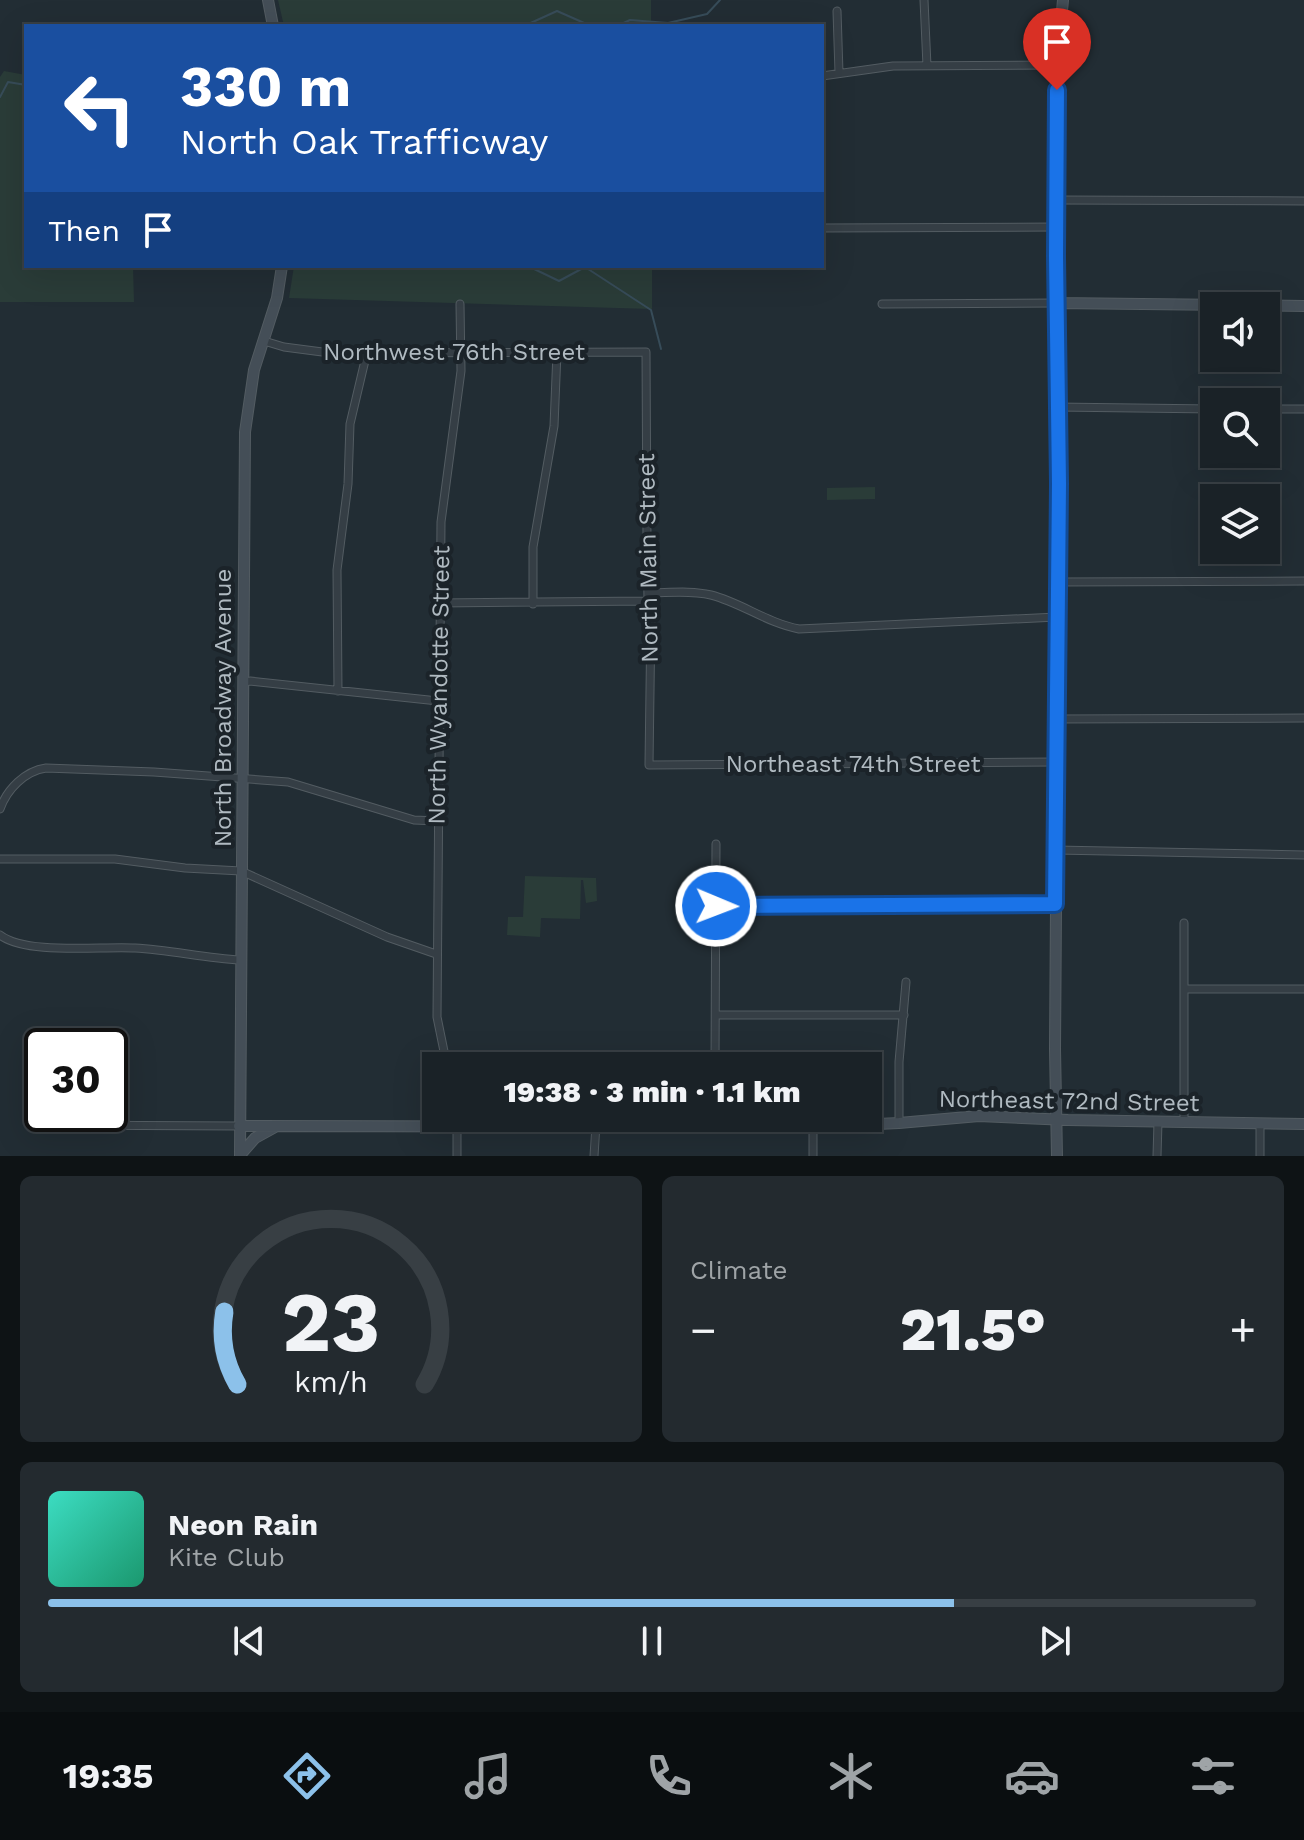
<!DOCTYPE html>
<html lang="en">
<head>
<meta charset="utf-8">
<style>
	:root { --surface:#1a2227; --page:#232a2f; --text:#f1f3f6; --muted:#9fa4a7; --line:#383f44; --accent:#8cc1ea }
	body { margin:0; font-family:"Work Sans",sans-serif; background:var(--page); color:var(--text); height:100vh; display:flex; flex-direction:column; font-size:30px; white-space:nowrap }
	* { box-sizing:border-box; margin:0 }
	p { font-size:26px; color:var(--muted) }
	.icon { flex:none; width:44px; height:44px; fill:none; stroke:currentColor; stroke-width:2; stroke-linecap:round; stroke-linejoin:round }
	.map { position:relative; height:1156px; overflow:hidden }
	.drawer { display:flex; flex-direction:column; gap:20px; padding:20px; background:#0e1315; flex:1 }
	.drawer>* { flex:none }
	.banner { position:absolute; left:24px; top:24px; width:800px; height:244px; border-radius:0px; box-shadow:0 8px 32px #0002,0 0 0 2px var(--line); background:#1a4fa0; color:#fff; overflow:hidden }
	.tools { position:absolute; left:1200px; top:292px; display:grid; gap:16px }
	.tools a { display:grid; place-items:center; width:80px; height:80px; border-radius:0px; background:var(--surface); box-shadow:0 8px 32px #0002,0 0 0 2px var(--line); font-size:40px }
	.speed { position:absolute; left:24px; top:1028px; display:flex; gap:16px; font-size:40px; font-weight:700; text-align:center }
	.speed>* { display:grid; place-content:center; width:104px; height:104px; border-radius:50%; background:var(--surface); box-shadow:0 8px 32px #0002,0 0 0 2px var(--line); line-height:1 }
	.speed .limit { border:4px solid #111; border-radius:12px; background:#fff; color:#111 }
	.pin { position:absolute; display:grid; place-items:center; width:68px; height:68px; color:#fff; margin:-82px -34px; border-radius:50% 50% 50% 0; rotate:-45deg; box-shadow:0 0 8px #0007 }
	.pin .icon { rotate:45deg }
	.me { position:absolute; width:88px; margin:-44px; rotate:91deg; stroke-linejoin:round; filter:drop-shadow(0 0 6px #0008) }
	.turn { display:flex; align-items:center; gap:28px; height:168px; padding:0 24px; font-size:36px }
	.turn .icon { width:104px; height:104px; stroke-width:2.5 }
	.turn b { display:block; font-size:56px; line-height:68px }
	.then { display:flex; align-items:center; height:76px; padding:0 24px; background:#0003; gap:16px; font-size:30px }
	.big { font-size:60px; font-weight:800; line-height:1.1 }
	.drawer .widget { flex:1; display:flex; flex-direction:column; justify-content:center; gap:12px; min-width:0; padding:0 28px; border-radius:12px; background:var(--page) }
	.drawer .dial { align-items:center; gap:0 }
	.dial svg { height:208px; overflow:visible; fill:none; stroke:var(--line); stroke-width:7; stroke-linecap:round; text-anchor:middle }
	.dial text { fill:var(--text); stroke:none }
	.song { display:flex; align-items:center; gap:24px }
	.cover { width:96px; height:96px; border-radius:12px; background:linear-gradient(135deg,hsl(170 70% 55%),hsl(160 70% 35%)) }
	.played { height:8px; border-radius:4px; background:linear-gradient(90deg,var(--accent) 75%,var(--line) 75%) }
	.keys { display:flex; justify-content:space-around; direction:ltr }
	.heat { display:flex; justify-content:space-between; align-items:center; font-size:44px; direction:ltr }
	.drawer .tiles { flex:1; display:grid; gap:20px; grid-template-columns:1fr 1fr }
	.widget:last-child { grid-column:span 2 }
	.trip { position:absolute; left:422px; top:1052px; width:460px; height:80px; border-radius:0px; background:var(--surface); box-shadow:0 8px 32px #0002,0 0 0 2px var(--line); font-weight:800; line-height:80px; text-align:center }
	.menu { display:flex; height:128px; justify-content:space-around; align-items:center; background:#0a0e10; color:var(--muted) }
	.menu .icon { width:56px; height:56px }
	.menu .on { color:var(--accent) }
	.menu b { font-size:36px; color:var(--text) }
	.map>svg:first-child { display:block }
</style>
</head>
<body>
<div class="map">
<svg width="1304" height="1156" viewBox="0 0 1304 1156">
	<rect width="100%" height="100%" fill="#222d34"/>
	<path fill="#2a3c38" d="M278,0H651V26H284Z
		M4,71L26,75V266H133L134,302H0V77Z
		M294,266H652V309L289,298Z
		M875,487V499L827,500V488Z
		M525,876L596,878L597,901L586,903L583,880H581L580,919L541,918L540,937L507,935L508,917H523Z"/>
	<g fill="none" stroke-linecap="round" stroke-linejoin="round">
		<path stroke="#374c59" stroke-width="2" d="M524,26L557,11L591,26
			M617,26L630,20L668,23L707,14L720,0
			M0,97L8,82L26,85
			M528,266L559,281L585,267L651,310L661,349"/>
		<defs>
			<path id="street" d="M924,0L927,66
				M837,11L839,73
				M822,76L893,66L1057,65
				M1057,200L1304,201
				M822,228L1057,227
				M882,304L1056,303
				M264,341L284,347L330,353L646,352L647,540L648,601L651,616L649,765L1056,762
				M1056,407L1214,409
				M1266,409H1304
				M1058,582L1304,581
				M648,593C668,593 690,590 711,595C742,603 767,623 799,629L1057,617
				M439,603L648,601
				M533,604V547L554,426L557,352
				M243,683L250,681L438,701
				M338,691L337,570L348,484L350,424L367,352
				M1057,719L1304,718
				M0,809C7,789 25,771 46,768L154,772L288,782L414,820L438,821
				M1056,850L1304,855
				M0,859H115L185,868L241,871L387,937L436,954
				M716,906L1055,904
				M1184,923V1123
				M0,935C26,955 100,946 135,948C170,950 205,958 240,960
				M1184,989H1304
				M717,1015H904
				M447,1066L437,1017L441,522L461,371L460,304
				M715,1066L716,844
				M899,1123V1062L906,982
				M44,1125L239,1126
				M813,1127V1156
				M457,1156V1118
				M594,1156L596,1125
				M1157,1156L1158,1122
				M1260,1156V1123"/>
			<path id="secondary" d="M268,0L273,26
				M1056,303L1304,306
				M239,1126L813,1127L899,1123L979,1116L1068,1120L1304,1124
				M241,1154L255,1138L275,1127
				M240,1156L245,432L254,370L277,298L282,266
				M1057,1156L1055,1049L1059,484L1056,256L1057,65L1063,0"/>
		</defs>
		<use href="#street" stroke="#535c62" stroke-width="9"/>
		<use href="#secondary" stroke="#535c62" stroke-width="12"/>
		<use href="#street" stroke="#353e45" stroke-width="7"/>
		<use href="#secondary" stroke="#444e57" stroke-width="10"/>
	</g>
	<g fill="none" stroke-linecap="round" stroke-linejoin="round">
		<defs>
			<path id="route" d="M716,906L1055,904L1059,484L1056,256L1057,90"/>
		</defs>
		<use href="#route" stroke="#114b97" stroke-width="20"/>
		<use href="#route" stroke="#1a73e8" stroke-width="14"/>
	</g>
	<g text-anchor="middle" stroke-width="8" stroke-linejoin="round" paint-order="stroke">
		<g font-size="24" fill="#b0bac1" stroke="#1b2329">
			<text x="454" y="360">Northwest 76th Street</text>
			<text transform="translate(648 558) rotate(-91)" y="8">North Main Street</text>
			<text transform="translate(439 685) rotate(-89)" y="8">North Wyandotte Street</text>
			<text transform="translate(223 708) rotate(-90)" y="8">North Broadway Avenue</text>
			<text x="853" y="772">Northeast 74th Street</text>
			<text transform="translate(1069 1101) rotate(1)" y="8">Northeast 72nd Street</text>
		</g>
	</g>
</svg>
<div class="tools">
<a><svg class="icon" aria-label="sound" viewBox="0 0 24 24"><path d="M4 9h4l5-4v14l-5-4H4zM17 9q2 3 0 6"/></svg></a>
<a><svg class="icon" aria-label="search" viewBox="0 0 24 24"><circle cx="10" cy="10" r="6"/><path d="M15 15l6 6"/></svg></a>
<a><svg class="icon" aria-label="layers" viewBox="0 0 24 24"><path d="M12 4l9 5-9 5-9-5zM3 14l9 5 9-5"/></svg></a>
</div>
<div class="speed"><div class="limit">30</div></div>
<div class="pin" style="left:1057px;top:90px;background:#d93025"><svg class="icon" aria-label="arrive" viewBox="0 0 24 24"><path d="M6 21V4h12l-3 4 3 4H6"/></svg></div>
<svg class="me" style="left:716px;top:906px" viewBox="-20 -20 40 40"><circle r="17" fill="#1a73e8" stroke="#fff" stroke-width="3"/><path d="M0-11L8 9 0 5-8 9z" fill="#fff"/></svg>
<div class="trip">19:38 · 3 min · 1.1 km</div>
<div class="banner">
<div class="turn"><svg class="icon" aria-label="left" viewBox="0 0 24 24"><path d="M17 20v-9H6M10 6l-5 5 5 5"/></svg><div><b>330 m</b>North Oak Trafficway</div></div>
<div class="then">Then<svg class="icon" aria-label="arrive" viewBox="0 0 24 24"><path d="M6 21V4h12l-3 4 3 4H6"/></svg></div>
</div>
</div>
<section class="drawer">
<div class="tiles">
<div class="widget dial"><svg viewBox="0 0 100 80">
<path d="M14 69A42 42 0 1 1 86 69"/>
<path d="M14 69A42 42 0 0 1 9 41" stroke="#8cc1ea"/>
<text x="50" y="56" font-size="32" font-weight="700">23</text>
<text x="50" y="72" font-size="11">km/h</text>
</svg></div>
<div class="widget"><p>Climate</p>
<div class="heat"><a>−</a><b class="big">21.5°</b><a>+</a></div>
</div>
<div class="widget">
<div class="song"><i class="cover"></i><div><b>Neon Rain</b><p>Kite Club</p></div></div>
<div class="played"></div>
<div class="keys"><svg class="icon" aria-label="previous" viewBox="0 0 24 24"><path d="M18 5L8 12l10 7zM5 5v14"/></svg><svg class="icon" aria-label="pause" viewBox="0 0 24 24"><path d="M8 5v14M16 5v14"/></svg><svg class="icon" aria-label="next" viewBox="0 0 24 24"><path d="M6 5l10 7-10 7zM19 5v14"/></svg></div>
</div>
</div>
</section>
<nav class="menu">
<b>19:35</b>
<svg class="icon on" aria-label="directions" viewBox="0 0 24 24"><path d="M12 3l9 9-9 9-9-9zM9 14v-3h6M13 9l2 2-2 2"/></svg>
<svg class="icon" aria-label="music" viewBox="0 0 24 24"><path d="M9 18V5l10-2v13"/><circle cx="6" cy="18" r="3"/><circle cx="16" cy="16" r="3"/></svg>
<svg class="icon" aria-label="phone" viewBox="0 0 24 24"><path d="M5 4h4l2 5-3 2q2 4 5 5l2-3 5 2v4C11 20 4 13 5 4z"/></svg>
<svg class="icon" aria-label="climate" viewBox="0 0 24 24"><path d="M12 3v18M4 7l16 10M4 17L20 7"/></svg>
<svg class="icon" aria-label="car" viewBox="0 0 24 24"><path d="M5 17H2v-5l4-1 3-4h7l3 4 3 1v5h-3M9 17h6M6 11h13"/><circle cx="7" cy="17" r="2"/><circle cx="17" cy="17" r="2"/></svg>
<svg class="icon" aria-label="filters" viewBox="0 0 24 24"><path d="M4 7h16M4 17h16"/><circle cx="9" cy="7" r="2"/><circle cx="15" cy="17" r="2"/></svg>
</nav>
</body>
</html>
